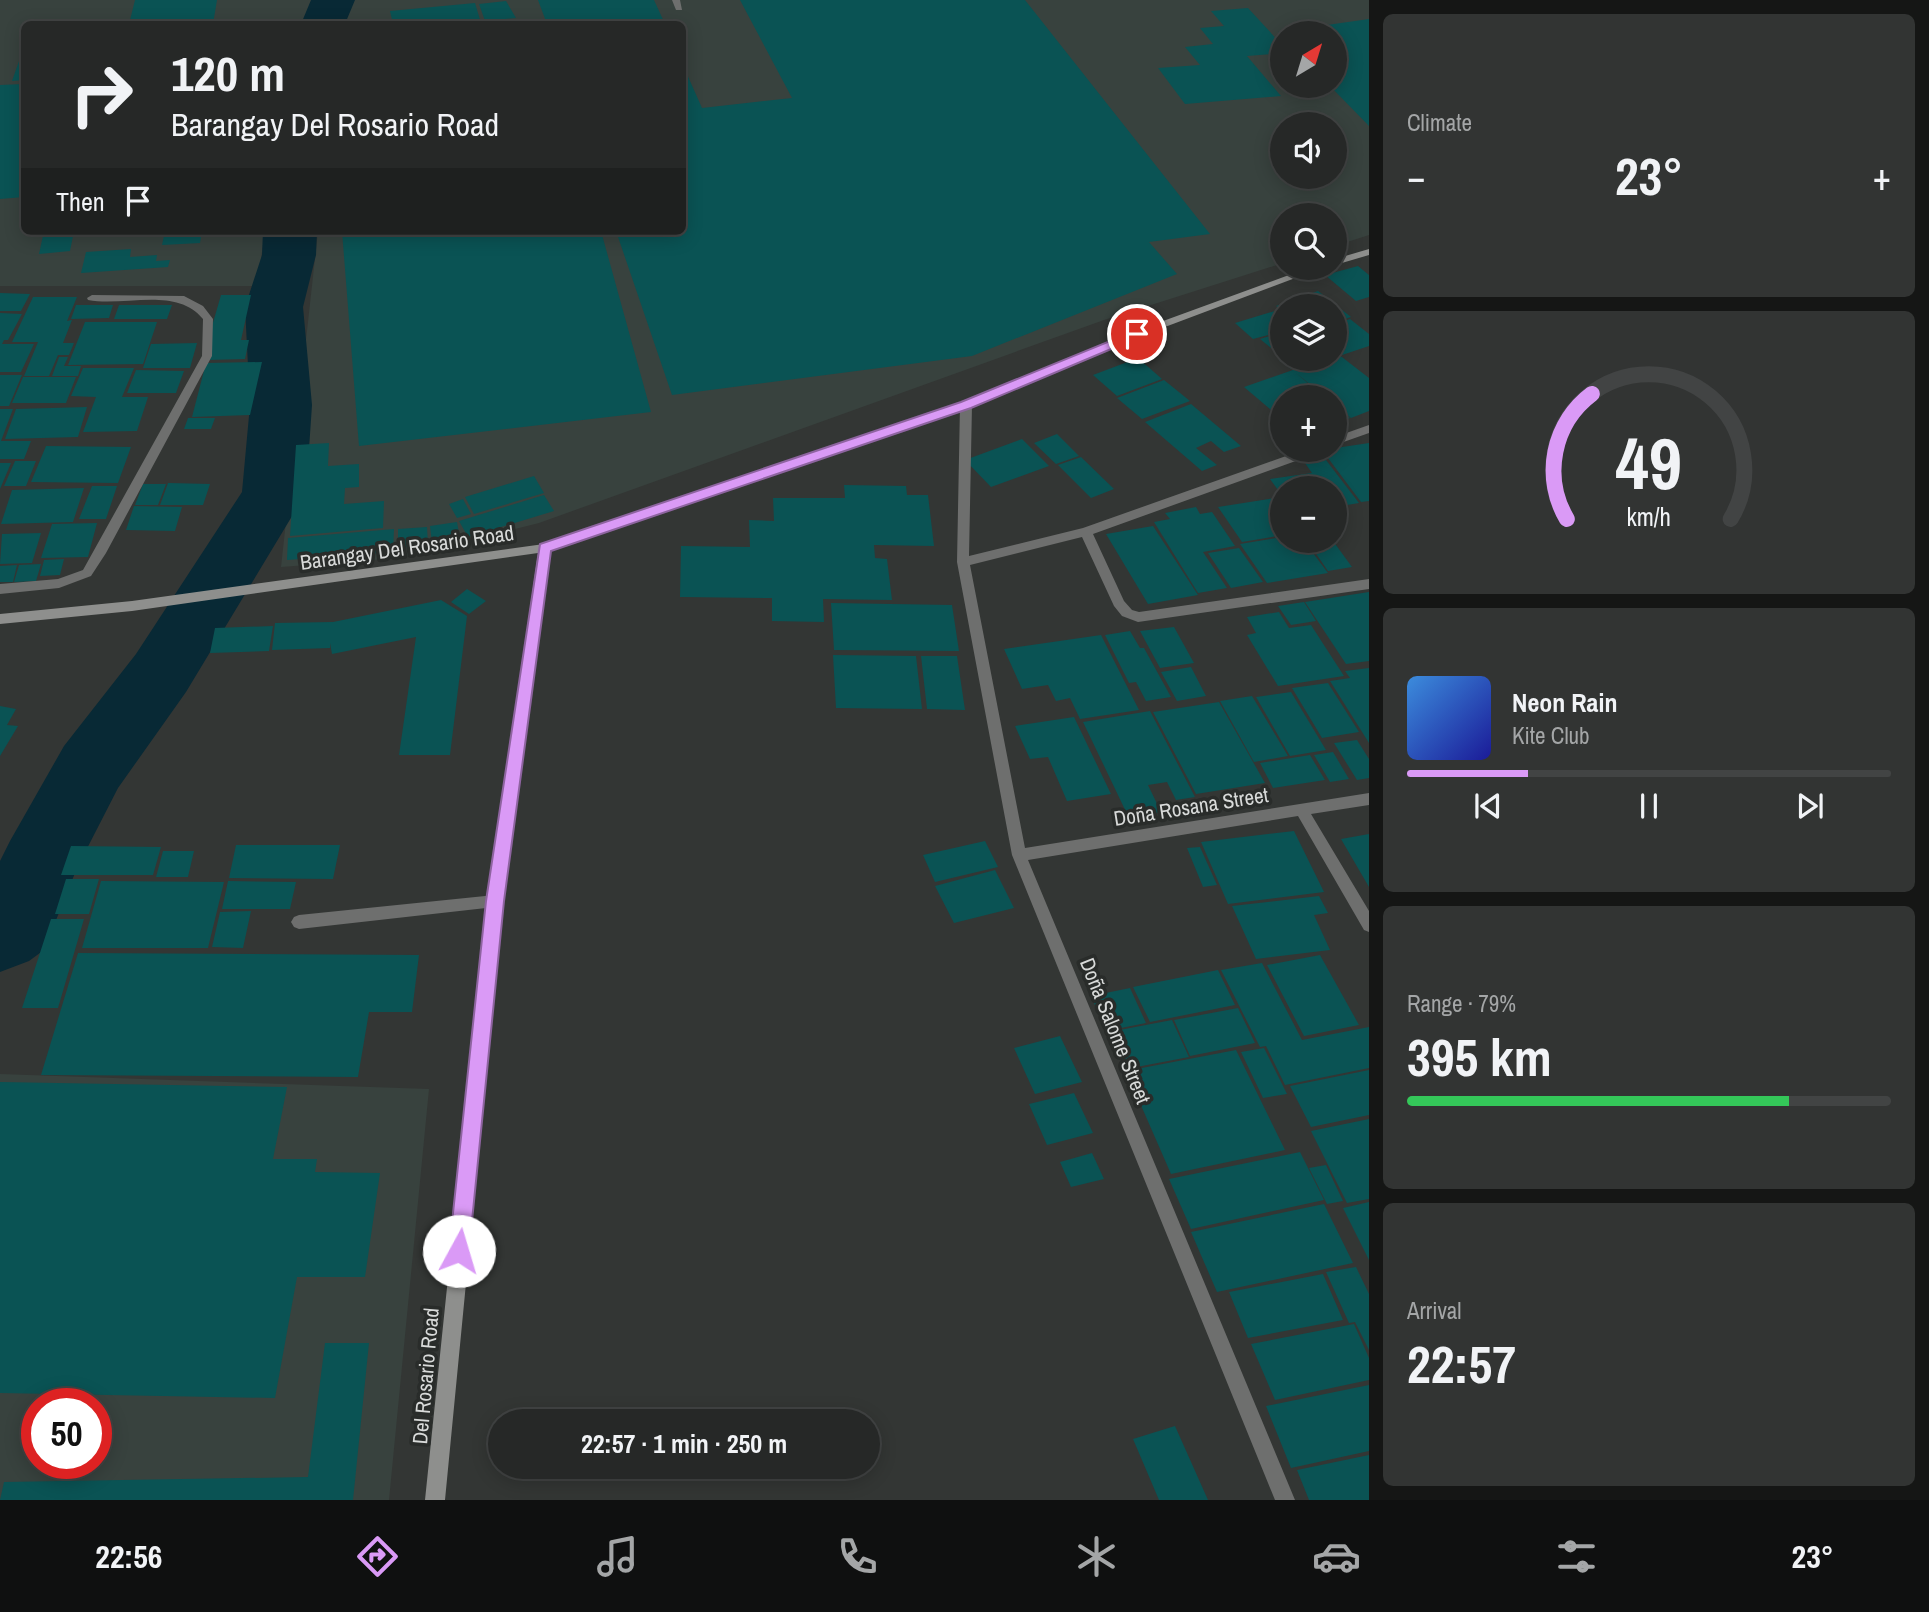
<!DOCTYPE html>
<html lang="en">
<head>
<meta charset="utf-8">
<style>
	:root { --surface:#262827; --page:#323433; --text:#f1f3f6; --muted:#a4a6a7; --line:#424444; --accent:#da9af6 }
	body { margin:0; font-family:"Archivo Narrow",sans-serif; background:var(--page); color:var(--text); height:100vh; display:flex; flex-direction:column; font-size:26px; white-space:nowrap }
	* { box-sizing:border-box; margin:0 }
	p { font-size:23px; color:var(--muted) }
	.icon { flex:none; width:38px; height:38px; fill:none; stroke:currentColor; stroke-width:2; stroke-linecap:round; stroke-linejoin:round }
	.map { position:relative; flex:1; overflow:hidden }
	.details { display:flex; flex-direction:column; gap:14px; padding:14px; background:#151615; width:560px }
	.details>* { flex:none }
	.banner { position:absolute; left:21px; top:21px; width:665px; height:214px; border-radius:10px; box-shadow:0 4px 18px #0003,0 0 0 2px var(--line); background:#262827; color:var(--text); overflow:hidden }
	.needle { width:46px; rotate:38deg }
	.controls { position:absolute; left:1270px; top:21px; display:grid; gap:14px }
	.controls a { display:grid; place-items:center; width:77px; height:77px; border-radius:50%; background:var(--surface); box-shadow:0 4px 18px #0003,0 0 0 2px var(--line); font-size:35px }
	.speed { position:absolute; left:21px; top:1388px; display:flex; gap:14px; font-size:35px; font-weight:700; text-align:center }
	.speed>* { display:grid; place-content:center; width:91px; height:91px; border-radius:50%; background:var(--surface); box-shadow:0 4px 18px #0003,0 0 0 2px var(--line); line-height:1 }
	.speed .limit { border:10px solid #d22; background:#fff; color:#111 }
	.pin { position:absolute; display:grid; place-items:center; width:60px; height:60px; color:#fff; margin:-30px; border:4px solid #fff; border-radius:50%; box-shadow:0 2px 7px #0007 }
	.me { position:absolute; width:77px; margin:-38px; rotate:6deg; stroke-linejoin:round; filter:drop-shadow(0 0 5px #0008) }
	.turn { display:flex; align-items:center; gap:24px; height:147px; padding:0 35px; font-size:32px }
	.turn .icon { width:91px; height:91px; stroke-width:2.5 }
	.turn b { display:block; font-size:49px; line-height:60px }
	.then { display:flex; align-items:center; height:66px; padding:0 35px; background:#0003; gap:14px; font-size:26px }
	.big { font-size:52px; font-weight:700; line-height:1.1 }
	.details .widget { flex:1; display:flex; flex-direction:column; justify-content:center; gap:10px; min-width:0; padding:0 24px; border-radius:10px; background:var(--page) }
	.details .dial { align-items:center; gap:0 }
	.dial svg { height:182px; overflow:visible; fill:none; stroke:var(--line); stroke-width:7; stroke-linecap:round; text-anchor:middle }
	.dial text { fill:var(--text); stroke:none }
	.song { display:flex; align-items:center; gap:21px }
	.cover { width:84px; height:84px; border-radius:10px; background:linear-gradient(135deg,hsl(210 70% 55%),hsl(240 70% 35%)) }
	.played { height:7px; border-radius:4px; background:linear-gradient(90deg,var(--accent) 25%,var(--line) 25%) }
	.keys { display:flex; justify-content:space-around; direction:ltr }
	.heat { display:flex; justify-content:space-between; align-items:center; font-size:38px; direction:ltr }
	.charge { height:10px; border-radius:5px; background:linear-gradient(90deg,#34c759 79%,var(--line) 0) }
	.trip { position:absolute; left:488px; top:1409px; width:392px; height:70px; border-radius:35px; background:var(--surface); box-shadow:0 4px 18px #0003,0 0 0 2px var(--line); font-weight:700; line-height:70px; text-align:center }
	.tab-bar { display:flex; height:112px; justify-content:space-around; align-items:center; background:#0f1010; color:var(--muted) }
	.tab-bar .icon { width:49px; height:49px }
	.tab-bar .current { color:var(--accent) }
	.tab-bar b { font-size:32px; color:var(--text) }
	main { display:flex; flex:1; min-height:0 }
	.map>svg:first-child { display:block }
</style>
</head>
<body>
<main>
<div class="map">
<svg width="1369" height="1500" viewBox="0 0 1369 1500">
	<rect width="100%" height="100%" fill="#333634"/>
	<path fill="#38423e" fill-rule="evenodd" d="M0,0H320L311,24H24V231H265L257,286H0Z
		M344,0H1369V235L1335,246V215H1283V263L1104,320L539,523L399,558L281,567L318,231H682V24H341ZM1283,33H1335V86H1283ZM1283,124H1335V177H1283Z
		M0,1074L429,1089L389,1500H0ZM37,1404H96V1463H37Z"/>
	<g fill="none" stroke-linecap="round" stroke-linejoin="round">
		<path fill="#082935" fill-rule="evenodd" d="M311,0H355L345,24H301Z
			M263,231H317L316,255L303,307L312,405L306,493L186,692L118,788L77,868L44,950L29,961L0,972V861L10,841L64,746L136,654L242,492L250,405L245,307L262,255Z"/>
	</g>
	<path fill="#0a5354" d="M135,0H217L213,24H129Z
		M538,0H654L665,24H547Z
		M740,0H1025L1210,234L1149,242L1177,274L972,356L672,395L616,231H682V63L702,108L792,98Z
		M506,1L516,18L485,21L479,4Z
		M475,3L481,23L464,24L462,19L393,24L390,11Z
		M1248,8L1283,46V53L1247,56L1281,96L1185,104L1158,68L1200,65L1185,47L1213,44L1200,28L1224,26L1211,11Z
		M1369,19V126L1330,86H1335V33H1283V36L1278,32Z
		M24,47V80L12,81Z
		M24,84V197L0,199V85Z
		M44,231H74L70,251L39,254Z
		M165,231H202L200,243L162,245Z
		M342,231H601L651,412L359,446Z
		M131,249L130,257L157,255L156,261L170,260L168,267L81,273L86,252Z
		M1358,266L1369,275V297L1356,301L1325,275Z
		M1318,291L1351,317L1335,322V306H1283V311L1276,306Z
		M0,293L30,294L21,311H0Z
		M221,295H251L241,340H249L245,359L207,360L208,340Z
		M33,297H77L67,321L72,320L63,343H74L69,355H58L49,376H24L38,342H12Z
		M76,305H113L109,318L71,319Z
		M119,305H172L167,319H114Z
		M1278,310L1283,315V331L1253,339L1235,323Z
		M0,313L22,314L8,340H4L2,344H34L21,372H0Z
		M1350,319L1369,334V346L1342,355L1335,350V324Z
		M85,322H157L143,364L68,365Z
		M1276,334H1283L1281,356L1260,339Z
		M197,343L190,368H143L151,344Z
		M1338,354L1369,378V411L1351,418L1335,405V397H1326L1296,373L1324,397H1283V420L1244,387L1310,364L1291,369L1279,360L1320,359L1313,363L1335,359Z
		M59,357H68L64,366H81L78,376H52Z
		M1138,358L1162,379L1117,396L1093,375Z
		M262,362L250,415L192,417L206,363Z
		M83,368H134L122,397H148L137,431L83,432L96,397L71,396Z
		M136,370L184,371L176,393H127Z
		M0,375H22L9,406H0Z
		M23,377H76L66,403H12Z
		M1164,380L1190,401L1142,419L1117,398Z
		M1191,404L1241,446L1224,452L1211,441L1196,448L1217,465L1202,471L1145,422Z
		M1335,406L1350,418L1335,424Z
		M87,407L78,437L5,439L16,409Z
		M0,409H13L1,441H31L24,459H0Z
		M188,418H215L211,429H184Z
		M1057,434L1079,456L1056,464L1034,443Z
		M1022,439L1049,466L991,487L965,460Z
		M329,443L328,466L359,464V487L345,488L344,504L384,501L383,528L290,536L296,445Z
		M1369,443V501L1361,502L1322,450Z
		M46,446L131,447L118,483L31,482Z
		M1081,457L1114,489L1091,498L1058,465Z
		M1326,460L1359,503L1335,507V488H1283V497L1270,479L1312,473L1305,463Z
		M15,461H36L26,486H4Z
		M0,463H11L0,489Z
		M534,476L544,493L474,514L465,497Z
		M168,483L210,484L203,505H160Z
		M143,484H166L158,505H135Z
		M844,485L906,486L907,495H928L934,546L874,545L875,558L887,559L892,600L823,599L824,622L772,621V598L680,597L681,546L750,547L749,520L774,521L773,498H845Z
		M92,486H117L106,519H79Z
		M84,488L73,522L1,524L12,490Z
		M544,495L554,511L468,537L459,521Z
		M1275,498L1283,509V535L1242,542L1218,507Z
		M463,499L471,514L457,518L449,504Z
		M134,506L182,507L175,531L126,530Z
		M1196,507L1200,514L1212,512L1235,546L1203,552L1227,588L1198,593L1154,522L1170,519L1165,513Z
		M457,522L460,539L432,543L430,526Z
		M97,523L88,557L41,558L52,524Z
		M1153,526L1198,595L1148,604L1106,534Z
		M427,527L428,545L398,548V529Z
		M394,529L393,552L287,560L288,538Z
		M41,533L32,563L0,564L2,534Z
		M1283,537V541H1304L1328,573L1267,583L1240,544Z
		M1333,541L1352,567L1328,571L1310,545Z
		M1239,548L1263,582L1231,588L1208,553Z
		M64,559L60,575L40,576L44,560Z
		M41,564L36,581L14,582L19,565Z
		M17,565L13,582H0V566Z
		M467,589L486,601L469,614L451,602Z
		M1369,592V661L1346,664L1305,602Z
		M441,600L467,616L450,755H399L416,637L332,654L330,643V648L272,650L275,623L333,622Z
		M1304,602L1316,621L1291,625L1278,606Z
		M831,603L952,605L959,651L834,650Z
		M1279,612L1289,628L1311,625L1344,676L1278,686L1247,635L1256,633L1247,617Z
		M273,626L269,651L210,653L215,628Z
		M1174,627L1194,663L1160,668L1140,631Z
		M1130,631L1140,648H1144L1171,697L1146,701L1136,682L1129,683L1105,635Z
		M1101,635L1139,710L1080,719L1070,698L1056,701L1048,685L1022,689L1004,649Z
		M833,655L916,656L922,709L836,708Z
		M921,656H957L965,710L927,709Z
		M1191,667L1206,696L1177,701L1161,672Z
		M1369,668V743L1330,681L1350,678L1345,671Z
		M1328,683L1359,732L1322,738L1292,688Z
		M1291,692L1326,750L1290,756L1256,697Z
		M1252,696L1288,756L1254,762L1220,701Z
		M1219,702L1265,783L1196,794L1153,712Z
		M0,706L16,709L7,725L18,726L0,756Z
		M1150,711L1195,797L1176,800L1167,782L1148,785L1161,812L1129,818L1083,722Z
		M1074,717L1111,794L1067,801L1048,757L1030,759L1015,726Z
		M1357,740L1369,759V778L1357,780L1334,743Z
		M1333,752L1349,779L1330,782L1314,755Z
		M1310,755L1325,780L1273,788L1260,763Z
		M1294,831L1324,892L1228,904L1201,842Z
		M1369,834V887L1341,839Z
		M985,841L998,867L935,882L923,855Z
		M236,845H340L333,879L229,878Z
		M71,846L161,847L153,875H61Z
		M1200,847L1217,885L1203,887L1187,848Z
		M163,851H194L188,877H156Z
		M995,870L1014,908L954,923L935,886Z
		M66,879H99L89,914H55Z
		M101,881L224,882L208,948H82Z
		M228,881L296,882L290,909H222Z
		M1319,896L1328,913L1314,915L1330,950L1256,959L1232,906Z
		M251,911L243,948L212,947L220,912Z
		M51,919H84L58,1008H22Z
		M78,953L419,955L412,1012H369L358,1077L41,1075Z
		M1320,955L1359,1025L1304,1036L1267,965Z
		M1262,963L1302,1040L1369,1027V1068L1285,1085L1266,1046L1260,1047L1221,970Z
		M1218,970L1235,1005L1150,1022L1133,987Z
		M1130,988L1146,1023L1106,1031L1091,996Z
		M1238,1008L1255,1043L1190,1056L1174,1020Z
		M1172,1020L1189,1057L1126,1069L1109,1032Z
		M1060,1036L1082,1082L1035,1094L1014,1048Z
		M1264,1048L1287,1094L1263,1098L1241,1052Z
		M1236,1050L1285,1150L1171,1174L1126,1071Z
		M1369,1070V1115L1311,1127L1290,1086Z
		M0,1082L287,1087L273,1159H317L315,1172L380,1173L365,1277H297L275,1398L0,1393Z
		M1074,1093L1093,1133L1047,1145L1029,1104Z
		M1369,1119V1199L1347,1203L1311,1131Z
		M1300,1152L1324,1200L1191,1229L1169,1179Z
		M1092,1153L1104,1179L1071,1187L1060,1162Z
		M1326,1165L1343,1201L1327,1204L1309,1168Z
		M1369,1202V1260L1343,1208Z
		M1324,1204L1353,1263L1217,1292L1191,1232Z
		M1356,1267L1369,1294V1350L1355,1322L1349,1323L1326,1272Z
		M1323,1274L1343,1320L1248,1338L1229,1292Z
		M1354,1324L1369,1358V1380L1275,1400L1251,1344Z
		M325,1343H369L353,1500H0L4,1482L308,1477Z
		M1369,1385V1451L1291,1468L1266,1406Z
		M1175,1426L1208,1500H1159L1133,1439Z
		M1369,1455V1500H1309L1297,1470Z"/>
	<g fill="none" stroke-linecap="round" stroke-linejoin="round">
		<path fill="#6e6f6e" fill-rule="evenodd" d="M672,0H680L682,10H676Z
			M495,895L500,896L503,901L500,906L495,907L299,929L294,927L291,922L294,917L299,915Z"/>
		<path fill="#6e6f6e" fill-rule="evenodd" d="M92,295L184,296L203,306L213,319L212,356L106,553L91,576L59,588L0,594V584L58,579L83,570L202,356L203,319C176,286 125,307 88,300L87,298Z
			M966,401L972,405L969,556L1083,528L1303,450H1320L1318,453L1093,534L1124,601L1132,610L1139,612L1369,579V589L1138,622L1122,616L1114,606L1082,537L970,565L1025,848L1369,793V805L1311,814L1369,911V932L1364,930L1298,816L1028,860L1295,1500H1275L1012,855L957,562L960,405Z
			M1369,425V433L1335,445V437Z"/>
		<path fill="#8e8f8d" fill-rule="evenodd" d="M1369,249V255L1335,265V259Z
			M1308,268H1322L1141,336L970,408L551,551L503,901L445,1500H425L487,901L538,553L132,611L0,624V614L132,601L544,544L962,402L1133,332Z"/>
	</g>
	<path fill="#da9af6" stroke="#8e64a0" stroke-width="2" d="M1137,330L1142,331V336L971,408L551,551L504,901L469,1251L466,1258L459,1261L452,1258L449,1251L486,901L540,544L961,402Z"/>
	<g text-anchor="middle" stroke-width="7" stroke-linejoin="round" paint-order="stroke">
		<g font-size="21" fill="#d8dad9" stroke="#292c2a">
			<text transform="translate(407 548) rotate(-8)" y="7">Barangay Del Rosario Road</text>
			<text transform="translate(1191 807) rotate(-9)" y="7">Doña Rosana Street</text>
			<text transform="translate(1115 1031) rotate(68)" y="7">Doña Salome Street</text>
			<text transform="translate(426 1376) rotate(-85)" y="7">Del Rosario Road</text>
		</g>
	</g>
</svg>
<div class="controls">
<a><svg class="needle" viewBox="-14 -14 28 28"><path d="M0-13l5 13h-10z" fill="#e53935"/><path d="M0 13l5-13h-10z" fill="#a4a6a7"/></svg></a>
<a><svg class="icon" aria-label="sound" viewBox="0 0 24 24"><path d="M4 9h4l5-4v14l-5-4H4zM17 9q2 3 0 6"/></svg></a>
<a><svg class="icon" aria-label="search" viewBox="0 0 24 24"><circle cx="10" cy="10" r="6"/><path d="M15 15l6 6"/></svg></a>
<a><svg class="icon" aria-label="layers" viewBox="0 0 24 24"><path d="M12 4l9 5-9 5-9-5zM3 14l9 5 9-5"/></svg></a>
<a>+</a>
<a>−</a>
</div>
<div class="speed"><div class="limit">50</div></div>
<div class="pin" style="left:1137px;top:334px;background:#d93025"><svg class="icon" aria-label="arrive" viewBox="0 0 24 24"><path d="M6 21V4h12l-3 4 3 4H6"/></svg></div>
<svg class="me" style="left:459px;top:1251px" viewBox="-20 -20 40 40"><circle r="19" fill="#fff"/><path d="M0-13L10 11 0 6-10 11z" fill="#da9af6"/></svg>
<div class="trip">22:57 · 1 min · 250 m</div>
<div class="banner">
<div class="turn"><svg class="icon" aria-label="right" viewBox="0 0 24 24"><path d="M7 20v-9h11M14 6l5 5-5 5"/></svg><div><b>120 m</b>Barangay Del Rosario Road</div></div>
<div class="then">Then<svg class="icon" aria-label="arrive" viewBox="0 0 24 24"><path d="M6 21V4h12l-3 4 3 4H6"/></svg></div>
</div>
</div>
<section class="details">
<div class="widget"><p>Climate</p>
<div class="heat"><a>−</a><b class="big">23°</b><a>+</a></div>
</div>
<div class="widget dial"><svg viewBox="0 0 100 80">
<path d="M14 69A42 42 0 1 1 86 69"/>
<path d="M14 69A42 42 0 0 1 25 14" stroke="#da9af6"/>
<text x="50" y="56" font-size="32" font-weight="700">49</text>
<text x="50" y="72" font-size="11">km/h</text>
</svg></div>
<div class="widget">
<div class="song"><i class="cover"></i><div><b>Neon Rain</b><p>Kite Club</p></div></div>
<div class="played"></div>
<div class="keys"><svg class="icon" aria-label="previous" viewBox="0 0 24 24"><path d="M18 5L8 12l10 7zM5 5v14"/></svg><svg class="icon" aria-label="pause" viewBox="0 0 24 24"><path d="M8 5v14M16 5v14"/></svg><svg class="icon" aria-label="next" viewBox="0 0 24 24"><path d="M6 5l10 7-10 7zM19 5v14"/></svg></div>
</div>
<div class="widget"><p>Range · 79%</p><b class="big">395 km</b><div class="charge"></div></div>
<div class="widget"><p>Arrival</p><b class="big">22:57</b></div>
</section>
</main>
<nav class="tab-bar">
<b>22:56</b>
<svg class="icon current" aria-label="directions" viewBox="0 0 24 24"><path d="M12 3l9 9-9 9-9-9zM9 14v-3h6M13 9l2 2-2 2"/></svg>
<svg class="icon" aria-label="music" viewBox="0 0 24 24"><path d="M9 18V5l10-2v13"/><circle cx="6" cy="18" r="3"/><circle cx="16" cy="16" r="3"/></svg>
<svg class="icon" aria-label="phone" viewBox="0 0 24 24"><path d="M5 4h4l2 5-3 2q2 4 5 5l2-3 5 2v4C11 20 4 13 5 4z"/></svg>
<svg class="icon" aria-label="climate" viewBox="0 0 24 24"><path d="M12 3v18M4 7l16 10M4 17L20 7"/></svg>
<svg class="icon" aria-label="car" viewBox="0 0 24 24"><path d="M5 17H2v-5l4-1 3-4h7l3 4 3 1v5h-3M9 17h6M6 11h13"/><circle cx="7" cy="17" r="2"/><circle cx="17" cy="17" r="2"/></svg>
<svg class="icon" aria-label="filters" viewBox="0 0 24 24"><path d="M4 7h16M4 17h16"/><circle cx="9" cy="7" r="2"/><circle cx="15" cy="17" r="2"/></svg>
<b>23°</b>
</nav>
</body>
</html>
